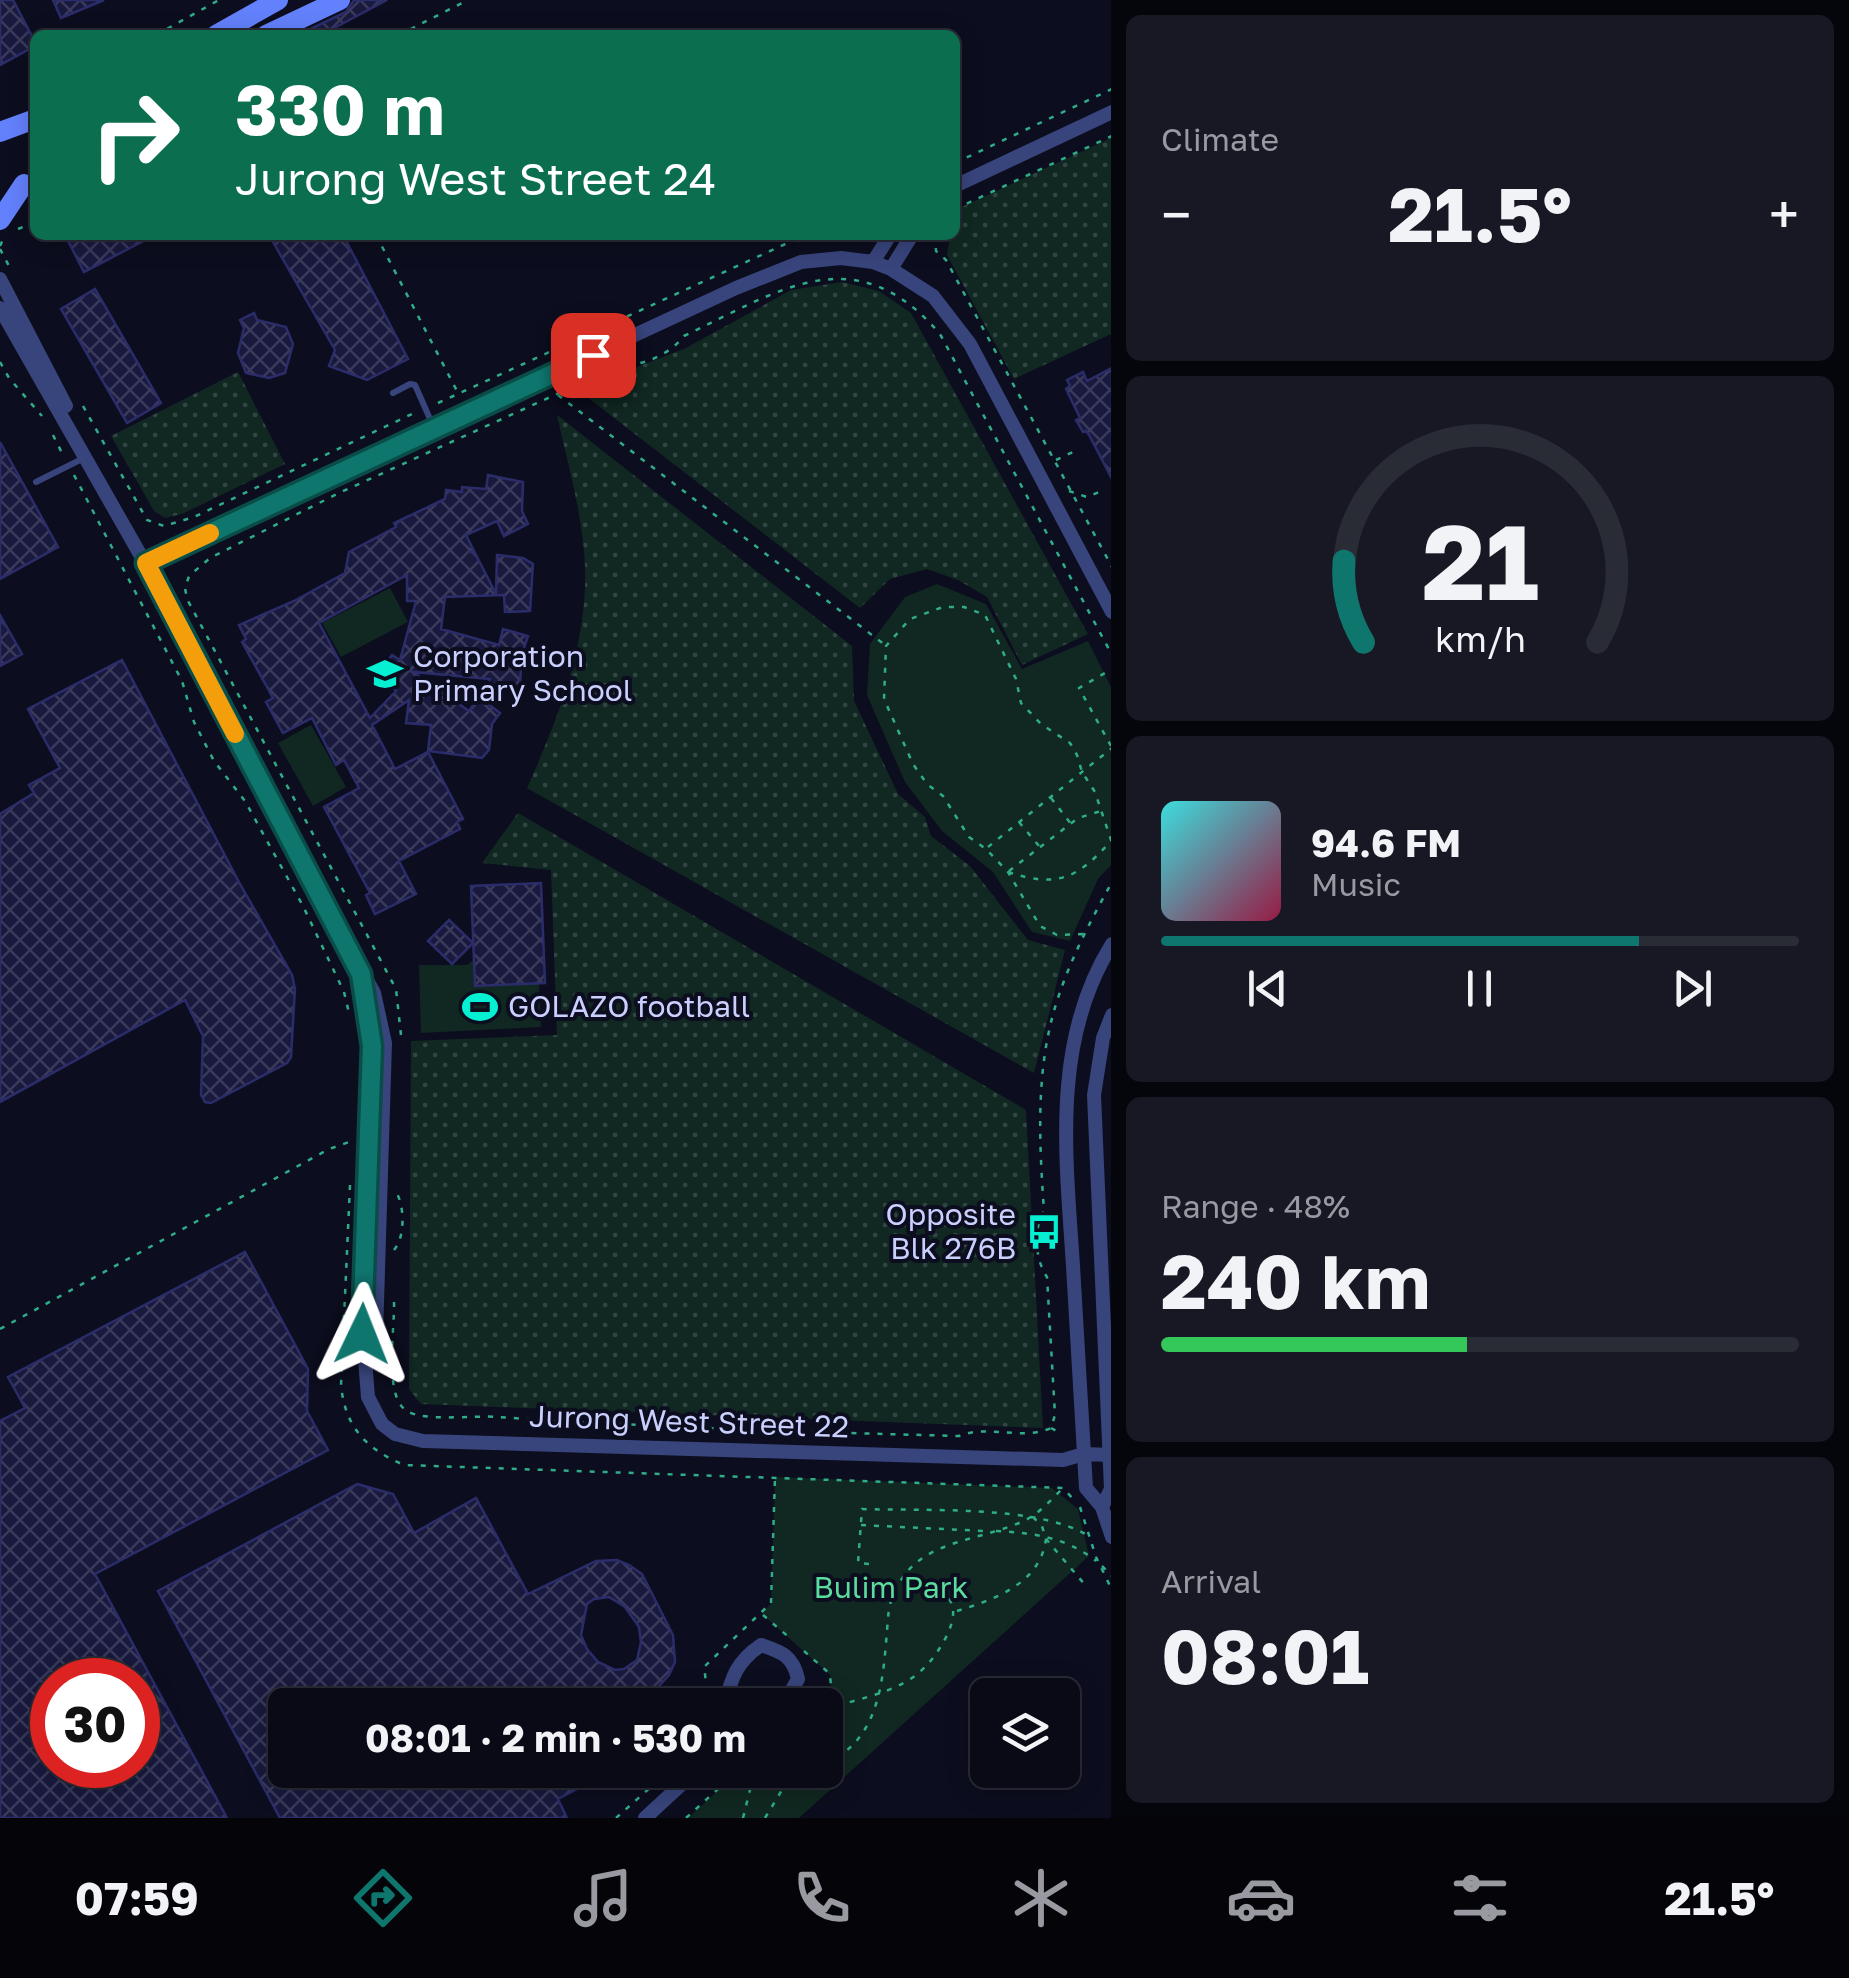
<!DOCTYPE html>
<html lang="en">
<head>
<meta charset="utf-8">
<style>
	:root { --surface:#090a16; --page:#171823; --text:#f1f3f6; --muted:#999aa1; --line:#292b35; --accent:#0f766e }
	body { margin:0; font-family:"Golos Text",sans-serif; background:var(--page); color:var(--text); height:100vh; display:flex; flex-direction:column; font-size:38px; white-space:nowrap }
	* { box-sizing:border-box; margin:0 }
	p { font-size:32px; color:var(--muted) }
	.icon { flex:none; width:55px; height:55px; fill:none; stroke:currentColor; stroke-width:2; stroke-linecap:round; stroke-linejoin:round }
	.map { position:relative; flex:1; overflow:hidden }
	.panel { display:flex; flex-direction:column; gap:15px; padding:15px; background:#05060c; width:738px }
	.panel>* { flex:none }
	.guide { position:absolute; left:30px; top:30px; width:930px; height:210px; border-radius:15px; box-shadow:0 5px 25px #0003,0 0 0 2px var(--line); background:#0b6e4f; color:#fff; overflow:hidden }
	.tools { position:absolute; left:970px; top:1678px; display:grid; gap:20px }
	.tools a { display:grid; place-items:center; width:110px; height:110px; border-radius:15px; background:var(--surface); box-shadow:0 5px 25px #0003,0 0 0 2px var(--line); font-size:50px }
	.speed { position:absolute; left:30px; top:1658px; display:flex; gap:20px; font-size:50px; font-weight:700; text-align:center }
	.speed>* { display:grid; place-content:center; width:130px; height:130px; border-radius:50%; background:var(--surface); box-shadow:0 5px 25px #0003,0 0 0 2px var(--line); line-height:1 }
	.speed .limit { border:15px solid #d22; background:#fff; color:#111 }
	.pin { position:absolute; display:grid; place-items:center; width:85px; height:85px; color:#fff; margin:-42px; border-radius:20px; box-shadow:0 5px 15px #0006 }
	.me { position:absolute; width:110px; margin:-55px; rotate:2deg; stroke-linejoin:round; filter:drop-shadow(0 0 8px #0008) }
	.turn { display:flex; align-items:center; gap:35px; height:210px; padding:0 40px; font-size:45px }
	.turn .icon { width:130px; height:130px; stroke-width:2.5 }
	.turn b { display:block; font-size:70px; line-height:85px }
	.big { font-size:75px; font-weight:700; line-height:1.1 }
	.panel .widget { flex:1; display:flex; flex-direction:column; justify-content:center; gap:15px; min-width:0; padding:0 35px; border-radius:15px; background:var(--page) }
	.panel .dial { align-items:center; gap:0 }
	.dial svg { height:260px; overflow:visible; fill:none; stroke:var(--line); stroke-width:7; stroke-linecap:round; text-anchor:middle }
	.dial text { fill:var(--text); stroke:none }
	.song { display:flex; align-items:center; gap:30px }
	.cover { width:120px; height:120px; border-radius:15px; background:linear-gradient(135deg,hsl(180 70% 55%),hsl(340 70% 35%)) }
	.played { height:10px; border-radius:5px; background:linear-gradient(90deg,var(--accent) 75%,var(--line) 75%) }
	.keys { display:flex; justify-content:space-around; direction:ltr }
	.heat { display:flex; justify-content:space-between; align-items:center; font-size:55px; direction:ltr }
	.charge { height:15px; border-radius:8px; background:linear-gradient(90deg,#34c759 48%,var(--line) 0) }
	.trip { position:absolute; left:268px; top:1688px; width:575px; height:100px; border-radius:15px; background:var(--surface); box-shadow:0 5px 25px #0003,0 0 0 2px var(--line); font-weight:700; line-height:100px; text-align:center }
	.tabs { display:flex; height:160px; justify-content:space-around; align-items:center; background:#040409; color:var(--muted) }
	.tabs .icon { width:70px; height:70px }
	.tabs .selected { color:var(--accent) }
	.tabs b { font-size:45px; color:var(--text) }
	main { display:flex; flex:1; min-height:0 }
	.map>svg:first-child { display:block }
</style>
</head>
<body>
<main>
<div class="map">
<svg width="1112" height="1818" viewBox="0 0 1112 1818">
	<defs>
		<pattern id="grass-dots" width="8" height="8" patternUnits="userSpaceOnUse" patternTransform="scale(2.5)"><rect width="8" height="8" fill="#102821"/><path d="M2 2h.1M6 6h.1" fill="none" stroke="#314642" stroke-width="1.8" stroke-linecap="round"/></pattern>
		<pattern id="building-cross-hatch" width="8" height="8" patternUnits="userSpaceOnUse" patternTransform="scale(2.5)"><rect width="8" height="8" fill="#19193e"/><path d="M0 0l8 8M0 8l8-8" fill="none" stroke="#39395b"/></pattern>
	</defs>
	<rect width="100%" height="100%" fill="#0c0d1e"/>
	<path fill="url(#grass-dots)" d="M1111,138V334L1014,379L947,255L950,235H955V210Z
		M842,282L879,291L911,313L1088,634L1022,665L987,597L958,580L927,569L890,579L860,608L578,390L686,348L791,290Z
		M238,372L285,464L182,514L165,518L154,511L111,436Z
		M557,415L852,646L854,701L898,794L925,817L931,836L970,866L1028,940L1065,950L1034,1073L527,788C558,719 588,643 585,566C583,516 568,465 557,415Z
		M518,813L1026,1110L1043,1428L421,1404L409,1389L411,1041L557,1035L551,870L482,863Z"/>
	<path fill="#102821" d="M937,584L986,604L1022,669L1088,641L1111,687V865L1098,879L1070,941L1032,932L993,872L942,831L905,782L867,695L870,644L905,597Z
		M390,588L408,622L341,657L322,623Z
		M311,725L346,787L313,806L278,743Z
		M479,956L527,984L539,983L541,1027L421,1033L419,965H467Z
		M775,1477L1052,1488L1078,1509L1089,1556L799,1818H688L740,1770H825V1705H811L831,1687L830,1675L762,1614L771,1603Z"/>
	<path fill="url(#building-cross-hatch)" stroke="#2b2d6a" stroke-width="2.5" fill-rule="evenodd" d="M0,0H13L35,42V46L0,65Z
		M53,0H104L61,18Z
		M354,0H387L321,35H298L346,12Z
		M65,235H155L84,272Z
		M269,235H343L408,359L367,380L329,366L335,350Z
		M95,289L161,403L127,423L61,309Z
		M254,313L257,320L286,327L293,344L285,373L269,378L246,373L238,353L244,328L240,320Z
		M1112,368V479L1089,435L1086,431L1083,432L1076,420L1080,418L1066,389L1070,386L1067,380L1083,372L1087,381Z
		M0,442L58,547L0,579Z
		M488,475L523,482L522,511L528,524L504,536L497,521L466,535L474,551L471,552L475,553L496,594L497,555L523,558L533,564L530,611L505,612L504,595L445,597L441,629L499,645L503,629L528,636L522,654L520,683L511,686L488,683L490,679L413,672L469,711L479,697L500,713L492,724L489,750L482,758L428,751L431,725L406,723L409,700L372,725L395,769L428,752L463,819L457,822L460,829L399,861L416,894L375,914L366,895L370,893L324,807L359,788L344,760L336,765L312,718L283,733L266,702L273,698L242,642L246,639L239,625L294,601L345,573L349,552L396,527L394,523L445,499L446,490L462,492V487L486,489ZM407,575V601H416L400,660L392,655L382,669L389,672L383,681L396,691L370,718L319,623Z
		M0,615L22,654L0,666Z
		M122,660L240,884L292,975L295,989L291,1057L287,1063L211,1103L205,1102L201,1095L203,1036L185,1000L0,1102V814L34,793L29,785L60,768L28,709Z
		M541,883L545,983L475,986L471,886Z
		M449,920L473,943L452,964L428,941Z
		M245,1252L308,1369L307,1411L328,1450L95,1574L227,1818H0V1421L25,1408L8,1377ZM52,1680H138V1765H52Z
		M357,1484L393,1494L414,1533L476,1498L528,1594L596,1561L617,1560L629,1565L642,1574L673,1635L675,1662L669,1675L652,1694L628,1703L581,1694L587,1705H285V1770H613L558,1799L567,1818H280L158,1591ZM609,1597L625,1607L639,1627L641,1642L637,1660L624,1669L615,1670L598,1662L587,1649L581,1635L587,1604L594,1599Z"/>
	<g fill="none" stroke-linecap="round" stroke-linejoin="round">
		<path stroke="#2fad89" stroke-width="2.5" stroke-dasharray="5 8" stroke-linecap="butt" d="M156,35L219,0
			M399,35L468,0
			M955,163L1112,89
			M955,209L1112,136
			M18,229L35,222
			M376,235L458,393
			M935,235L936,251L946,260L1112,567
			M798,241L845,235
			M0,246L4,237
			M0,249L9,266
			M0,362L9,378L42,416
			M558,395L885,645
			M438,403L805,235
			M83,406L147,520L164,526L194,517L412,414
			M53,435L63,455
			M1056,460L1077,450
			M74,475L182,681L194,722L214,761L245,801L303,906L344,992L349,1013
			M1069,491L1087,497L1099,492
			M1111,746L1079,688L1112,669
			M1051,798L1071,824
			M1019,822L1039,846
			M988,847L1112,748
			M1009,871L1078,818L1101,811
			M1008,872C1056,888 1077,879 1110,842
			M1083,934L1057,935L1040,926L1008,872L986,849L969,837L943,796L927,784L913,764L884,699L886,646L910,619L943,607H964L985,615L1016,679L1021,703L1041,724L1070,743L1077,755L1082,772L1095,792L1112,843
			M401,1035L396,989L187,599L185,588L189,576L210,558L339,493L623,364C644,367 672,352 684,336C779,291 855,235 940,334L1112,655
			M350,1185L341,1385C345,1427 366,1449 404,1465L1063,1488L1075,1501
			M394,1250C405,1238 405,1206 396,1192
			M394,1302C395,1328 383,1397 407,1411C425,1422 474,1415 497,1417C651,1427 805,1432 959,1436C989,1424 1021,1441 1051,1428L1055,1415L1047,1277C1035,1260 1033,1228 1044,1211C1039,1139 1035,1064 1059,995C1072,956 1092,918 1112,882
			M0,1329L329,1149L352,1141
			M1051,1428L1062,1434
			M1080,1507L1096,1557L1112,1590
			M1033,1517L1042,1526L1046,1539L1086,1586
			M861,1525L983,1531
			M996,1531C1033,1533 1066,1537 1096,1561
			M869,1564L858,1563L862,1509C923,1511 1037,1505 1087,1535
			M1102,1566L1112,1576
			M957,1611C995,1599 1040,1584 1046,1539
			M763,1615L791,1639
			M804,1651L830,1674L831,1687L811,1705
			M709,1704L704,1667L771,1603L775,1477
			M825,1710C852,1700 881,1696 907,1681C923,1672 935,1657 944,1641C966,1601 946,1588 908,1575
			M825,1763C887,1738 883,1664 889,1608C907,1540 966,1545 1019,1523C1037,1516 1049,1502 1062,1489
			M819,1787L825,1770
			M616,1818L670,1770
			M686,1818L739,1770
			M743,1818L755,1770
			M765,1818L785,1785L809,1770"/>
		<path stroke="#38457c" stroke-width="6" d="M393,393L410,384L415,385L434,428
			M36,482L84,458"/>
		<path stroke="#38457c" stroke-width="14" d="M955,186L1112,112
			M873,262L890,235
			M891,269L912,235
			M0,279L66,406
			M0,308L145,563L278,819L374,993L385,1043L376,1335L369,1359
			M145,563L736,288L801,262L841,258L873,262L891,269L933,296L970,344L1112,612
			M1112,944C1051,1041 1066,1157 1073,1266C1077,1340 1082,1414 1086,1488L1102,1507L1112,1537
			M361,974L371,1046L363,1335L368,1397L382,1424L395,1434L423,1441L1063,1460L1084,1454L1112,1455
			M1102,1507L1111,1489L1094,1095L1103,1038L1112,1015
			M725,1705C731,1678 737,1661 761,1645C782,1652 793,1656 798,1679L788,1697L779,1705
			M645,1818L697,1770"/>
		<path stroke="#6381fc" stroke-width="20" d="M216,35L278,0
			M266,35L340,0
			M0,132L35,119
			M0,220L24,184"/>
	</g>
	<g fill="none" stroke-linecap="round" stroke-linejoin="round">
		<defs>
			<path id="route" d="M362,1334L372,1046L361,974L146,563L593,355"/>
		</defs>
		<use href="#route" stroke="#0a4d48" stroke-width="25"/>
		<use href="#route" stroke="#0f766e" stroke-width="18"/>
		<path stroke="#f59e0b" stroke-width="18" d="M210,533L146,563L235,734"/>
	</g>
	<defs>
		<symbol id="school-bare" viewBox="-9 -9 18 18"><path d="M0-5L7-2L0 1L-7-2ZM-4 1L0 2.5L4 1V4Q0 6-4 4Z" fill="#05efd3" stroke="#0c0d1e" stroke-width="2.5" paint-order="stroke"/></symbol>
		<symbol id="stadium-bare" viewBox="-9 -9 18 18"><path d="M0-5a6.5 5 0 1 0 0 10a6.5 5 0 1 0 0-10ZM-3.5-1.8h7v3.6h-7Z" fill="#05efd3" stroke="#0c0d1e" stroke-width="2.5" paint-order="stroke"/></symbol>
		<symbol id="bus-bare" viewBox="-9 -9 18 18"><path d="M-5-6H5V4H4V6H2V4H-2V6H-4V4H-5ZM-3.5-4V0h7V-4ZM-3.5 1.2v1.5H-2V1.2ZM2 1.2v1.5H3.5V1.2Z" fill="#05efd3" stroke="#0c0d1e" stroke-width="2.5" paint-order="stroke"/></symbol>
	</defs>
	<g fill-rule="evenodd">
		<use href="#school-bare" x="360" y="649" width="50" height="50"/>
		<use href="#stadium-bare" x="455" y="982" width="50" height="50"/>
		<use href="#bus-bare" x="1019" y="1207" width="50" height="50"/>
	</g>
	<g text-anchor="middle" stroke-width="8" stroke-linejoin="round" paint-order="stroke">
		<g font-size="30" fill="#cad0fe" stroke="#0c0d1e" text-anchor="start">
			<text x="413" y="667">Corporation<tspan x="413" dy="34">Primary School</tspan></text>
			<text x="508" y="1017">GOLAZO football</text>
			<text x="1016" y="1225" text-anchor="end">Opposite<tspan x="1016" dy="34">Blk 276B</tspan></text>
		</g>
		<g font-size="30" fill="#cad0fe" stroke="#0c0d1e">
			<text transform="translate(689 1422) rotate(2)" y="10">Jurong West Street 22</text>
		</g>
		<g font-size="30" fill="#59dc9e" stroke="#0c0d1e">
			<text x="891" y="1598">Bulim Park</text>
		</g>
	</g>
</svg>
<div class="tools">
<a><svg class="icon" aria-label="layers" viewBox="0 0 24 24"><path d="M12 4l9 5-9 5-9-5zM3 14l9 5 9-5"/></svg></a>
</div>
<div class="speed"><div class="limit">30</div></div>
<div class="pin" style="left:593px;top:355px;background:#d93025"><svg class="icon" aria-label="arrive" viewBox="0 0 24 24"><path d="M6 21V4h12l-3 4 3 4H6"/></svg></div>
<svg class="me" style="left:362px;top:1334px" viewBox="-20 -20 40 40"><path d="M0-17L14 15 0 8-14 15z" fill="#0f766e" stroke="#fff" stroke-width="4"/></svg>
<div class="trip">08:01 · 2 min · 530 m</div>
<div class="guide">
<div class="turn"><svg class="icon" aria-label="right" viewBox="0 0 24 24"><path d="M7 20v-9h11M14 6l5 5-5 5"/></svg><div><b>330 m</b>Jurong West Street 24</div></div>
</div>
</div>
<section class="panel">
<div class="widget"><p>Climate</p>
<div class="heat"><a>−</a><b class="big">21.5°</b><a>+</a></div>
</div>
<div class="widget dial"><svg viewBox="0 0 100 80">
<path d="M14 69A42 42 0 1 1 86 69"/>
<path d="M14 69A42 42 0 0 1 8 44" stroke="#0f766e"/>
<text x="50" y="56" font-size="32" font-weight="700">21</text>
<text x="50" y="72" font-size="11">km/h</text>
</svg></div>
<div class="widget">
<div class="song"><i class="cover"></i><div><b>94.6 FM</b><p>Music</p></div></div>
<div class="played"></div>
<div class="keys"><svg class="icon" aria-label="previous" viewBox="0 0 24 24"><path d="M18 5L8 12l10 7zM5 5v14"/></svg><svg class="icon" aria-label="pause" viewBox="0 0 24 24"><path d="M8 5v14M16 5v14"/></svg><svg class="icon" aria-label="next" viewBox="0 0 24 24"><path d="M6 5l10 7-10 7zM19 5v14"/></svg></div>
</div>
<div class="widget"><p>Range · 48%</p><b class="big">240 km</b><div class="charge"></div></div>
<div class="widget"><p>Arrival</p><b class="big">08:01</b></div>
</section>
</main>
<nav class="tabs">
<b>07:59</b>
<svg class="icon selected" aria-label="directions" viewBox="0 0 24 24"><path d="M12 3l9 9-9 9-9-9zM9 14v-3h6M13 9l2 2-2 2"/></svg>
<svg class="icon" aria-label="music" viewBox="0 0 24 24"><path d="M9 18V5l10-2v13"/><circle cx="6" cy="18" r="3"/><circle cx="16" cy="16" r="3"/></svg>
<svg class="icon" aria-label="phone" viewBox="0 0 24 24"><path d="M5 4h4l2 5-3 2q2 4 5 5l2-3 5 2v4C11 20 4 13 5 4z"/></svg>
<svg class="icon" aria-label="climate" viewBox="0 0 24 24"><path d="M12 3v18M4 7l16 10M4 17L20 7"/></svg>
<svg class="icon" aria-label="car" viewBox="0 0 24 24"><path d="M5 17H2v-5l4-1 3-4h7l3 4 3 1v5h-3M9 17h6M6 11h13"/><circle cx="7" cy="17" r="2"/><circle cx="17" cy="17" r="2"/></svg>
<svg class="icon" aria-label="filters" viewBox="0 0 24 24"><path d="M4 7h16M4 17h16"/><circle cx="9" cy="7" r="2"/><circle cx="15" cy="17" r="2"/></svg>
<b>21.5°</b>
</nav>
</body>
</html>
